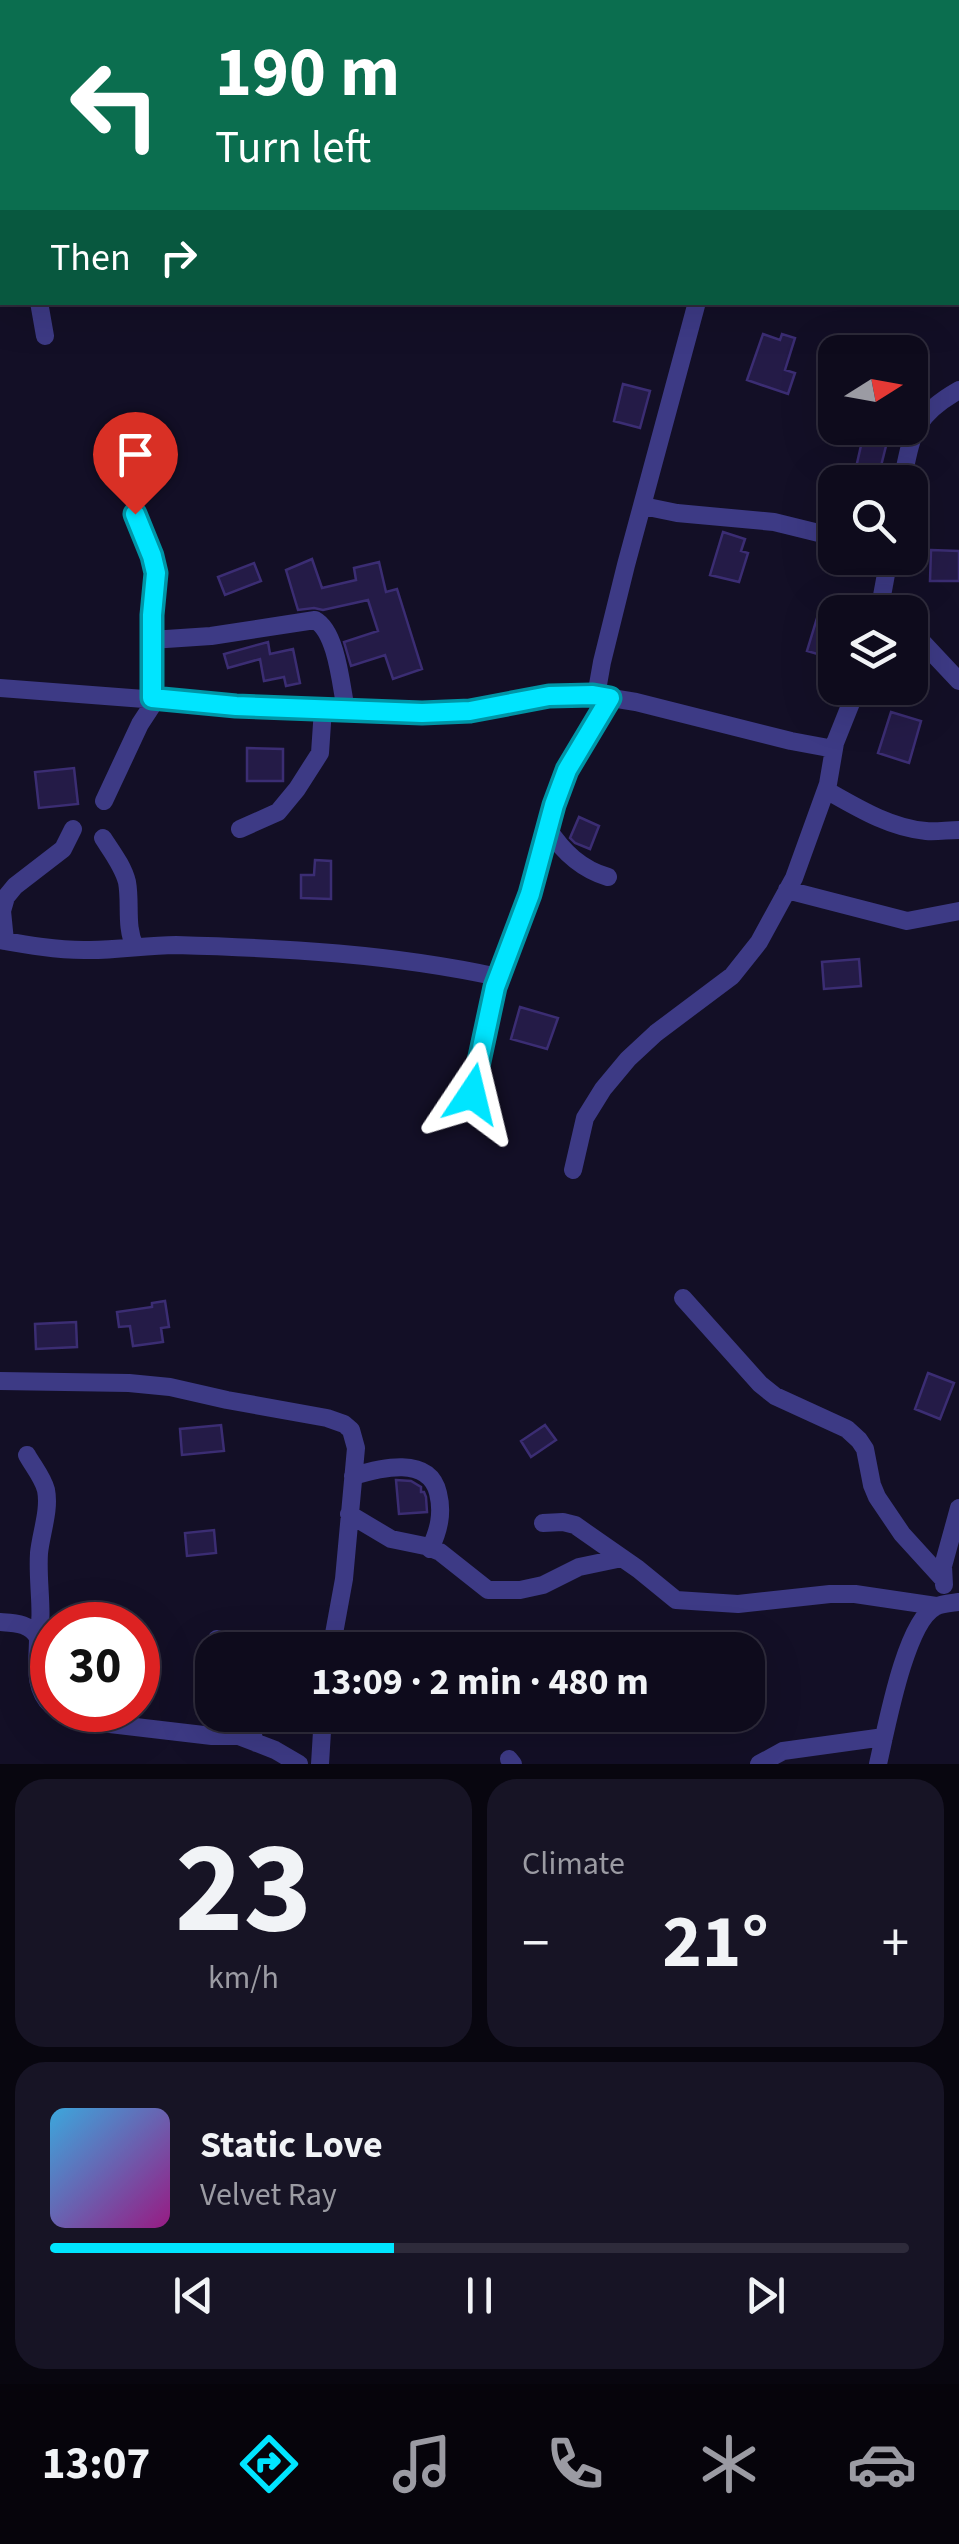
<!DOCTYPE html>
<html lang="en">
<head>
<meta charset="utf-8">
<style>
	:root { --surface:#0e0b1c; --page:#171425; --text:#f1f3f6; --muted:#9b9ba3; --line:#2e2b3b; --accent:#00e5ff }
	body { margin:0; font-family:"Source Sans 3",sans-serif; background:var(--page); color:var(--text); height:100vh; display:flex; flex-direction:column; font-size:38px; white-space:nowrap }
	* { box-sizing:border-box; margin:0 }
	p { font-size:32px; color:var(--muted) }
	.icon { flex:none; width:55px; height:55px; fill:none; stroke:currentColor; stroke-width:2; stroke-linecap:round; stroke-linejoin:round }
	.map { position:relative; height:1764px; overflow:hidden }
	.drawer { display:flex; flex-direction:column; gap:15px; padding:15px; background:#08060f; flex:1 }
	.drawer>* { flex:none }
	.hud { position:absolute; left:0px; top:0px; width:960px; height:305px; box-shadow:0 10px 40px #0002,0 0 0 2px var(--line); background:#0b6e4f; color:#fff; overflow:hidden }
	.needle { width:65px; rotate:79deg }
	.controls { position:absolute; left:818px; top:335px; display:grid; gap:20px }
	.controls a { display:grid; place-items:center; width:110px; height:110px; border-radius:20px; background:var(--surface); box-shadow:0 10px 40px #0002,0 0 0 2px var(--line); font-size:50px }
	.speed { position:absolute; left:30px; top:1602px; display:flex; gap:20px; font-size:50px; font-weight:700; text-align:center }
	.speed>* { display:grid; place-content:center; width:130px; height:130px; border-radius:50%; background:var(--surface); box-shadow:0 10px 40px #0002,0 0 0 2px var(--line); line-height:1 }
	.speed .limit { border:15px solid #d22; background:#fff; color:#111 }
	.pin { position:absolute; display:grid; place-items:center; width:85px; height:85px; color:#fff; margin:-102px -42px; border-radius:50% 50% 50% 0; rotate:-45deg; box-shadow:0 0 10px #0007 }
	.pin .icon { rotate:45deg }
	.me { position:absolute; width:110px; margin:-55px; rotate:10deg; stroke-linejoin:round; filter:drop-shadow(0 0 8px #0008) }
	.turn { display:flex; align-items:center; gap:35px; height:210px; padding:0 50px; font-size:45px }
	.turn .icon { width:130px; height:130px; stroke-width:2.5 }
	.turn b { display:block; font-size:70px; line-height:85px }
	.then { display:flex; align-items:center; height:95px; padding:0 50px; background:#0003; gap:20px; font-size:38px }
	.big { font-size:75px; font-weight:700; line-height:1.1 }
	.drawer .tile { flex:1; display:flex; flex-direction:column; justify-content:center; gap:15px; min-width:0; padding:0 35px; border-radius:30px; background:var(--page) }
	.drawer .dial { align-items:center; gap:0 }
	.dial b { font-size:130px; line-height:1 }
	.song { display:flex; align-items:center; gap:30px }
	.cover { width:120px; height:120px; border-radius:15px; background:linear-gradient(135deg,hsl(200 70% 55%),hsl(310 70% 35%)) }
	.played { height:10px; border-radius:5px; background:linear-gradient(90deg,var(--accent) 40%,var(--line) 40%) }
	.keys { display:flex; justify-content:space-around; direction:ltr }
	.heat { display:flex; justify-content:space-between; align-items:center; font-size:55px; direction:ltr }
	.drawer .tiles { flex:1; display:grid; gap:15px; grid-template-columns:1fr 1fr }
	.tile:last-child { grid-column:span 2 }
	.trip { position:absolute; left:195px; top:1632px; width:570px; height:100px; border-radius:30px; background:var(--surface); box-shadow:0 10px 40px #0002,0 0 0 2px var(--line); font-weight:700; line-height:100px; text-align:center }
	.tabs { display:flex; height:160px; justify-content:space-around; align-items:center; background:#06040b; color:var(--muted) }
	.tabs .icon { width:70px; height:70px }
	.tabs .current { color:var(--accent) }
	.tabs b { font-size:45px; color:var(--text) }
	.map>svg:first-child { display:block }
</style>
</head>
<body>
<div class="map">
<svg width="959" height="1764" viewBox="0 0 959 1764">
	<rect width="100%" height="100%" fill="#130f26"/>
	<path fill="#241b47" stroke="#3b2d73" stroke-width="2.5" d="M763,334L780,340L782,334L795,338L785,370L795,373L788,394L747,380Z
		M623,384L650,391L640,428L614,421Z
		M865,428L889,434L878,478L855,472Z
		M723,532L745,539L741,551L748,553L739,582L710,575Z
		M931,550L959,551V581H930Z
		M312,559L322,588L356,580L354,568L379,562L386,592L397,589L422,669L393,679L385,655L351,666L344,642L378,631L368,600L323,610L314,608L298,610L286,570Z
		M254,563L261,581L225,595L218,577Z
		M817,618L835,624V643L831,658L807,651Z
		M268,642L270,654L293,649L300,683L286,686L284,677L264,681L260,659L228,668L224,654Z
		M891,712L921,721L909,763L878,753Z
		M247,748L283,749V781H247Z
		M74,768L78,804L39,808L35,772Z
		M579,817L599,826L590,849L575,843L570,838Z
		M315,860L331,861V899L301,898V875H314Z
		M859,959L861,986L824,989L822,962Z
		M520,1007L558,1018L547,1049L511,1039Z
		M165,1301L169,1327L161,1328L163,1342L133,1346L130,1326L119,1327L117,1312L152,1307V1303Z
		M76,1322L77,1347L36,1349L35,1324Z
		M928,1373L954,1383L940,1419L915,1409Z
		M221,1425L224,1451L182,1455L180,1429Z
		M545,1425L556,1440L531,1457L521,1441Z
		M396,1480L411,1481L421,1487V1492H424L426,1497L427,1512L399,1514Z
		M214,1530L216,1553L187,1556L185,1533Z"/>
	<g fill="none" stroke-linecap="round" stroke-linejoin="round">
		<path stroke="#3d3a85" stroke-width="18" d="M158,0L159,2
			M745,0L751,2
			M572,2L577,0
			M837,2L838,0
			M958,76L959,77
			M0,179H2
			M39,302L45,336
			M902,482C912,434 913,416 959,390
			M643,506L677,513L774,522L835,537
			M135,514L146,539L156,573L152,615V698
			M879,612L889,558
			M910,629L959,681
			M151,640L211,636L315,620C337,632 341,686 346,710
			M0,688L236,706L422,713L470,711L549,696L593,695L636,702L791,741L834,749
			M596,696L602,662L626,565L697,302
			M826,790C856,807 890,828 926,831C936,832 948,830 959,830
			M104,801L140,724L157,698
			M240,829L278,812L297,789L320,753L323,709
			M548,829C563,852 581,869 608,877
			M103,838C112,852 123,866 127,882C131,904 125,926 135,947
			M787,890L907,921L959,911
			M0,940C28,945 56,950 84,950C115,951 145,945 176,945C284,948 393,954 498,977
			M5,941L2,911L6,897L15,886L63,849L73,829
			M472,1094L476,1066L495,987L530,894L554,805L567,770L610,698
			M573,1170L585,1118L603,1089L628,1059L656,1033L732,976L759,942L794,878L828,784L835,743L857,688
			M683,1298L760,1384L775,1396L847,1429L859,1440L865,1449L872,1485L877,1497L902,1534L943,1579
			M0,1381L129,1383L170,1387L227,1400L327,1418L344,1424L351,1430L356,1448L344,1579L331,1650
			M27,1455C33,1466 43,1478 46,1490C50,1510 41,1533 39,1553C37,1583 44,1611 38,1641
			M353,1476C380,1468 429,1455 438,1493C443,1513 439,1530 430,1549
			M349,1514L391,1539L425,1546L440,1552L488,1590H520L543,1585L579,1567L622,1558
			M543,1523L563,1522L575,1525L638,1569L676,1600L738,1604L830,1594H855L936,1606
			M944,1585L943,1566L959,1508
			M0,1622C14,1623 31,1623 38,1638C38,1662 32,1688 52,1706
			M217,1639L222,1650
			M59,1710L93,1722L212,1736H239L275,1750L299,1764
			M244,1715L256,1743
			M509,1759L513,1764
			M320,1764L323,1715
			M759,1764L783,1751L884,1737
			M878,1764C886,1730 905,1623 935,1607C942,1603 952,1603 959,1602"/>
	</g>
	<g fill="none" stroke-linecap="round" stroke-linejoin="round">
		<defs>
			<path id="route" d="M135,514L152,556L156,573L152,615V698L236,706L422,713L470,711L549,696L593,695L610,698L567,770L554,805L530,894L495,987L472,1094"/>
		</defs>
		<use href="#route" stroke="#0095a6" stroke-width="25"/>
		<use href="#route" stroke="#00e5ff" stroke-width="18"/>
	</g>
</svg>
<div class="controls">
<a><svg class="needle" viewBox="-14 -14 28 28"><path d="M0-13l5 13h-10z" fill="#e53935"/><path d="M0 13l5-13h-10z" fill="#9b9ba3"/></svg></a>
<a><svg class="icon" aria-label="search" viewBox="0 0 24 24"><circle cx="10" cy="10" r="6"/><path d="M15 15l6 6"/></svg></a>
<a><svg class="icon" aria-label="layers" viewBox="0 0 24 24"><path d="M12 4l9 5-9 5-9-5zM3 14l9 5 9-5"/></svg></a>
</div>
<div class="speed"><div class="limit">30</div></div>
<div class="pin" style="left:135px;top:514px;background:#d93025"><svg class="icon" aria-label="arrive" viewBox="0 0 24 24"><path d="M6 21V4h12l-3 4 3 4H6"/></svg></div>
<svg class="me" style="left:472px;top:1094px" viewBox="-20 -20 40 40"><path d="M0-17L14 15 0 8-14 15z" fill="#00e5ff" stroke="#fff" stroke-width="4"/></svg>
<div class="trip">13:09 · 2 min · 480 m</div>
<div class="hud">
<div class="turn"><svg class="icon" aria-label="left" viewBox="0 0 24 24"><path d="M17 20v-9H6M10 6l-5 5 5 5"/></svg><div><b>190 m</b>Turn left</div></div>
<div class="then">Then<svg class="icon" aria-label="right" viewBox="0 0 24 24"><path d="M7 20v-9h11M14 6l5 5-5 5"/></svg></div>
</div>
</div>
<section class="drawer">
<div class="tiles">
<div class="tile dial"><b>23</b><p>km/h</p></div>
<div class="tile"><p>Climate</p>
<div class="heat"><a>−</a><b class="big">21°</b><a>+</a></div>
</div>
<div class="tile">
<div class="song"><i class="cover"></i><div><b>Static Love</b><p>Velvet Ray</p></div></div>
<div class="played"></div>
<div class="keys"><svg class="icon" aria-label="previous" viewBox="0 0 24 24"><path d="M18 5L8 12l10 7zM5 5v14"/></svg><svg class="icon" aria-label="pause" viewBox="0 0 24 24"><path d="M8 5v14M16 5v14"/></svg><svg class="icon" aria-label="next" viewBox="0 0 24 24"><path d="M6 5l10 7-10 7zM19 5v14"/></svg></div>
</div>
</div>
</section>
<nav class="tabs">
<b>13:07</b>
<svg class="icon current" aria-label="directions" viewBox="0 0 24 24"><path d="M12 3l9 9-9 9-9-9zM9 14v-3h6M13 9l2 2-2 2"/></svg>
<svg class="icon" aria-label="music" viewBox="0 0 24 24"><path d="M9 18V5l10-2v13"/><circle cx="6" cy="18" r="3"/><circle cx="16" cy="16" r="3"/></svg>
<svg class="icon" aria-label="phone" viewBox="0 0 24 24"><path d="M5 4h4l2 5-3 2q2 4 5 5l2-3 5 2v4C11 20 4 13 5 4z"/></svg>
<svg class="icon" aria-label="climate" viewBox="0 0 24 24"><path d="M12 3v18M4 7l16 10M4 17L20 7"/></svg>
<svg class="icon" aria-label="car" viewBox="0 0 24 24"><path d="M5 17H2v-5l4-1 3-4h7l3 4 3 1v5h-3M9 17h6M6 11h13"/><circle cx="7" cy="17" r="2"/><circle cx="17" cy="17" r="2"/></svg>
</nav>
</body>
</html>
